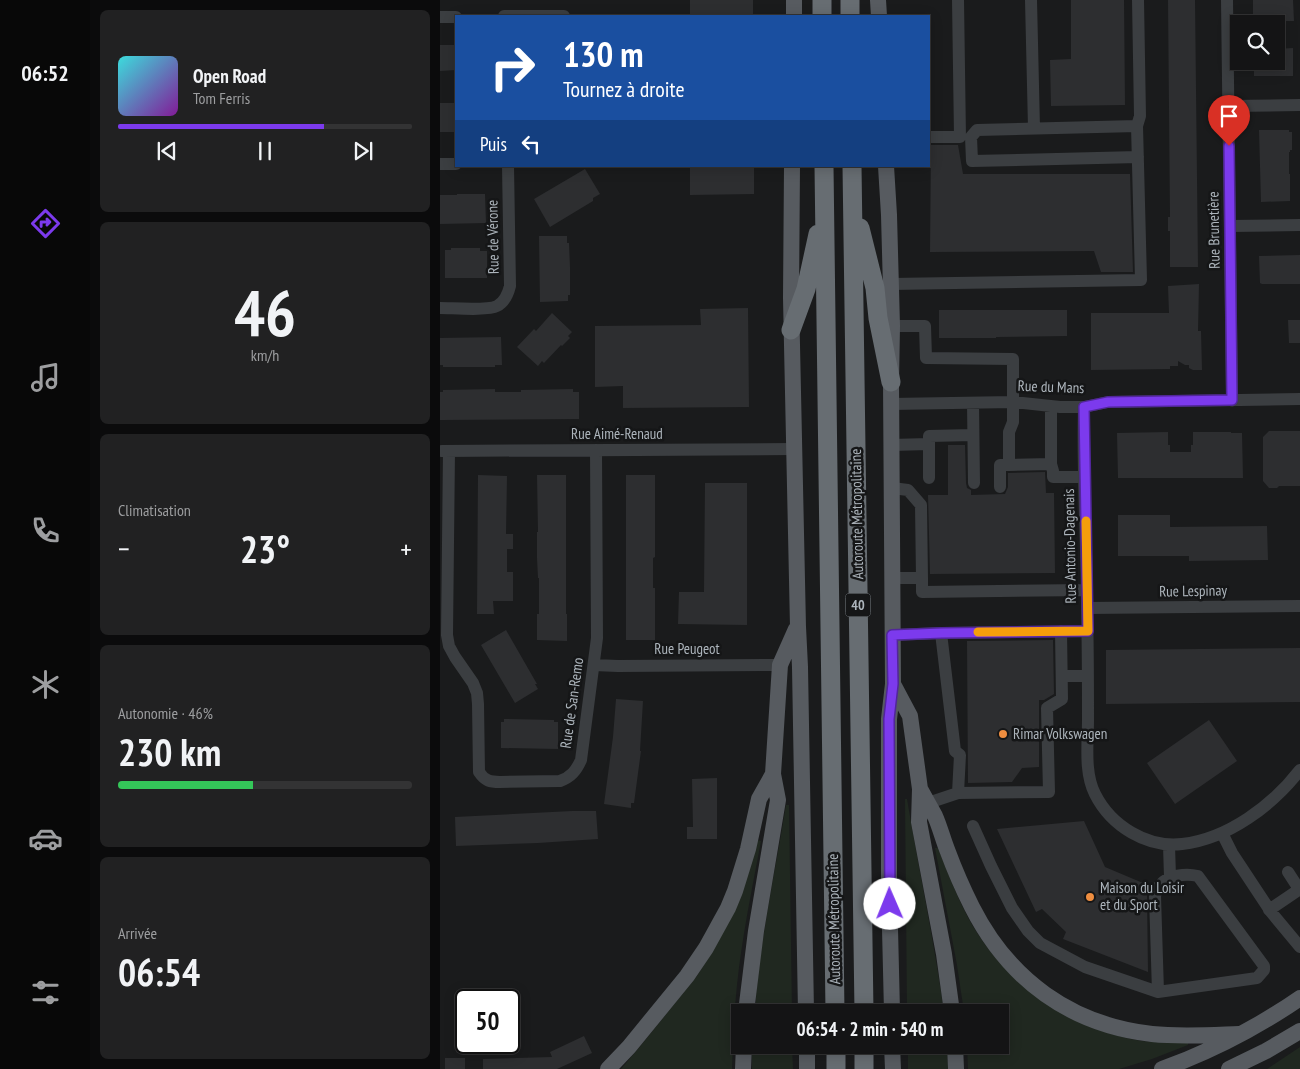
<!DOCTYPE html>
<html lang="fr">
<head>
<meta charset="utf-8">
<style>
	:root { --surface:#141415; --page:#212122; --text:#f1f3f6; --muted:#9d9ea0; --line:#333334; --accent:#7c3aed }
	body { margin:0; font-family:"PT Sans Narrow",sans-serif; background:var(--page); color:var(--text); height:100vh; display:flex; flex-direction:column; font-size:19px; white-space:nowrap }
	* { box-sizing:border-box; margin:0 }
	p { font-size:16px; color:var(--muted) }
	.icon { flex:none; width:28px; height:28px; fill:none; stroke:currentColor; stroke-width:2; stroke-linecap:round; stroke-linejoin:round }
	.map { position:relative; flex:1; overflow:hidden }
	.side { display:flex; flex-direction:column; gap:10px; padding:10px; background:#0b0b0c; width:350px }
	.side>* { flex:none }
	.top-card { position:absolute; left:15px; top:15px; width:475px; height:152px; border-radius:0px; box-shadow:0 2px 12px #0003,0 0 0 1px var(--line); background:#1a4fa0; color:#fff; overflow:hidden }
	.fabs { position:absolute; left:790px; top:15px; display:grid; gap:10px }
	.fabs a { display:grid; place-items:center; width:55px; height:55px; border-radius:0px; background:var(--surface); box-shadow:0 2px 12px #0003,0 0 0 1px var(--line); font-size:25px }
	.speed { position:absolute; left:15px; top:989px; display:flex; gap:10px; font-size:25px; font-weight:700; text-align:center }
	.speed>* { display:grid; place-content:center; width:65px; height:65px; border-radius:50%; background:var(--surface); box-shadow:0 2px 12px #0003,0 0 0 1px var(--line); line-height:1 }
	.speed .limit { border:2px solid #111; border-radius:8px; background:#fff; color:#111 }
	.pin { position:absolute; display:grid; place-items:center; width:42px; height:42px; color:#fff; margin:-51px -21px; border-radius:50% 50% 50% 0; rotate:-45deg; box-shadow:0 0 5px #0007 }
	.pin .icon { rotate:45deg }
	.me { position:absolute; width:55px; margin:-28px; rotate:359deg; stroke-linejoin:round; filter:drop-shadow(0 0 4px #0008) }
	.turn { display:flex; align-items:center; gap:18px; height:105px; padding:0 25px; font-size:22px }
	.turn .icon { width:65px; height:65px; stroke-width:2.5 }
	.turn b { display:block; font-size:35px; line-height:42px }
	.then { display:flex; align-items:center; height:48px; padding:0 25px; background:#0003; gap:10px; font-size:19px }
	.big { font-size:38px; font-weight:800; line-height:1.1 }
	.side .card { flex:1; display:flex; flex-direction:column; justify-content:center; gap:8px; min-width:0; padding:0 18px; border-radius:8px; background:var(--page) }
	.side .dial { align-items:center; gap:0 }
	.dial b { font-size:65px; line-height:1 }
	.song { display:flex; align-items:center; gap:15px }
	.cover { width:60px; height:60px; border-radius:8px; background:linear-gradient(135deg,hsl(180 70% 55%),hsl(290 70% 35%)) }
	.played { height:5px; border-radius:2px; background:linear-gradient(90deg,var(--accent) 70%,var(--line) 70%) }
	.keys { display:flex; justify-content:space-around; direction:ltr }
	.heat { display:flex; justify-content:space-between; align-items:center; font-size:28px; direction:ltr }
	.charge { height:8px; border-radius:4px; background:linear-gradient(90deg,#34c759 46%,var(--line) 0) }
	.trip { position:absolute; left:291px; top:1004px; width:278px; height:50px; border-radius:0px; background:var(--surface); box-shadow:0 2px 12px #0003,0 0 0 1px var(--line); font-weight:800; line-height:50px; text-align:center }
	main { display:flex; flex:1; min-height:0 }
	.tabs { display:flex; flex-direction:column; width:90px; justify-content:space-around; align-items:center; background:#080808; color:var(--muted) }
	.tabs .icon { width:35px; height:35px }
	.tabs .selected { color:var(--accent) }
	.tabs b { font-size:22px; color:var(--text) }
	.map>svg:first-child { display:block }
</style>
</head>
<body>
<main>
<nav class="tabs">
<b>06:52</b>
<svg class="icon selected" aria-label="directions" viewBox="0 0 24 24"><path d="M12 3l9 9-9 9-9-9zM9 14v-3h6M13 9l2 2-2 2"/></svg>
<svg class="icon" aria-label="music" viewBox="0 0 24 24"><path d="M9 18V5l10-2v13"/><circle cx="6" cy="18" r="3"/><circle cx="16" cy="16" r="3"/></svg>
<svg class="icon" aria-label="phone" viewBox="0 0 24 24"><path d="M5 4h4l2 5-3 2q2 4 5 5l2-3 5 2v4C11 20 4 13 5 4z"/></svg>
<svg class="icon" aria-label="climate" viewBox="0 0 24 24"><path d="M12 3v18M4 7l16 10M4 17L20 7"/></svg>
<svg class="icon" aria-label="car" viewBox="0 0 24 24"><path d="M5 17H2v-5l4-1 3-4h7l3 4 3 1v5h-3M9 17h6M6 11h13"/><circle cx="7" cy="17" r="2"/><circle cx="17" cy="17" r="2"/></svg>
<svg class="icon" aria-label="filters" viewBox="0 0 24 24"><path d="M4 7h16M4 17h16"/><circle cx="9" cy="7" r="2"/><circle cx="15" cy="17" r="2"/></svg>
</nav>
<section class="side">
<div class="card">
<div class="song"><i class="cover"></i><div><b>Open Road</b><p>Tom Ferris</p></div></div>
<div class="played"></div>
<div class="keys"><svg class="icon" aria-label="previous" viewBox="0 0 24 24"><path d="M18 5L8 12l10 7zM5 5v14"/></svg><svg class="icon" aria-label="pause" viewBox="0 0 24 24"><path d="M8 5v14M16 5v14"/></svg><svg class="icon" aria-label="next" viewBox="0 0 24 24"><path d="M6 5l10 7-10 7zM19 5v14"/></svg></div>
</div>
<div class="card dial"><b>46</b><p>km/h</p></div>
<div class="card"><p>Climatisation</p>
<div class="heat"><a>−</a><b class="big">23°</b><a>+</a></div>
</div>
<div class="card"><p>Autonomie · 46%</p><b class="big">230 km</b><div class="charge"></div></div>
<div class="card"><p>Arrivée</p><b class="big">06:54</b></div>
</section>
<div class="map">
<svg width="860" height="1069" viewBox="0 0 860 1069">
	<rect width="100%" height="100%" fill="#1a1b1c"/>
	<path fill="#202820" d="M465,799H467C479,870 494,941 504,1012H467Z
		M346,805H349L352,1012H315C319,943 335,874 346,805Z
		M317,840L321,841C312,889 302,937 297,985C294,1013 293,1041 292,1069H181L202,1044L257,976L273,950Z
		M495,848H498C509,875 519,903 534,928C571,988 632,1030 702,1041C718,1043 733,1042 748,1042V1045L712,1059L679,1069H528L527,1045H560V1012H524L517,965Z
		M312,1045H352L353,1069H312Z
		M468,1045H507L508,1069H468Z
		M860,1047V1069H827Z"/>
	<path fill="#2d2e30" d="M250,0H313V16H250Z
		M631,0H684L685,105L611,106L610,60L631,59Z
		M728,0H755L758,267H730V231H728V217H730Z
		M813,0H853L854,21H813Z
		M0,45H16V70L0,71Z
		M853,48V76H814V61H836V49Z
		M0,103H16V132H0Z
		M819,130H849V132H852V150H850V152H849V174H850V201L821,202Z
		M491,145H518L523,174H690L693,272H661L654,251L490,252Z
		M250,166H314V194L250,195Z
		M145,169L160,194L153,198V201L110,227L94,199Z
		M17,194H45L46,223L0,224V195H17Z
		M99,236H127V243H129L130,267V295H128V301L100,302Z
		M11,248H40V251H47V278H5V250H11Z
		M860,255V284H822L820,283L819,256Z
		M759,284L758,331H761L762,370H753L749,368V365H745L738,361V366H730V369L651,370V313H729L728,286Z
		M308,308L309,407L183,408V386L155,387V326L261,325L260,309Z
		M499,310H627V336L556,337V338H499Z
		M112,313L132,332L128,336L130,338L122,346L121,345L104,363L102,361L98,366L77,347L94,329L96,331Z
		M848,320H860V343H849Z
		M61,337L62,365H55V367H3V365H0V338Z
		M55,389V392H81V390L133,389V392H139V419L0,420V392H3V390Z
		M829,431H860V486H839L837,488H829L823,481V437Z
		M728,432V445H730V452H751V445H753V432H791V433H802L803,478H678L677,433Z
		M508,445H525L526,483L527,488L531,490V495L565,494L568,487V473L605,472L606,493H614L615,573L490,574L488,495H508Z
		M38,475L67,476L66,534H73V549H67V572H73V601H53L54,614H37Z
		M97,475H126V614H127V641L97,640V614H99V578H98L97,558V532H98Z
		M186,475H215V557L213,558V588H215V640H186Z
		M265,483H307V625L238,624L239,592H264Z
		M678,515H730V527L827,526L828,560L749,561V556H678Z
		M66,630L97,684H95L98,689L75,703L41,645Z
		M613,640L614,694L604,700H599V767L582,768L572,782L528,783L527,641Z
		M860,648V702L666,704V650Z
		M176,699L203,701L200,751H201L194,803H191V808L164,804L173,737Z
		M64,719L114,720V722H118V749L61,748V722H64Z
		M769,720L797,761L735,804L707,763Z
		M277,778V839H247V827H253L252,779Z
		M132,811H156L158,839L98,843L16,846L15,817Z
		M644,821L665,867L710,886L707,896L708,972L623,939L626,932L602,909L596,912L557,829Z
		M144,1036L152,1053L117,1069H43V1059L112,1057L110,1052Z
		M5,1058H25V1069H5Z"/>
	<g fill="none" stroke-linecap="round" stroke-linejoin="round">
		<path stroke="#3b3e41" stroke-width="12" d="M591,0L594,128
			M787,0L792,401
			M64,16H124
			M0,17H16
			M788,106L860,105
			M697,126L537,130L531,137L532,161L698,157
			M489,137H520L518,0
			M0,164H16
			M790,226L860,225
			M451,284L701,280L697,126L700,116L698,0
			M0,308C13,308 47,311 57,306C65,302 68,294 70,286L68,166
			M452,326H485L486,358L573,359V422L569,432V465L611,464
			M533,403L534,483
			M451,404L573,402L620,407H644L668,402L860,399
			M611,406V464L613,471V477H645
			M644,407C642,474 647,543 647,610C648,647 648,683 648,720C648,744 644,772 655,794C671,826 707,848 742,844C788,839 833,805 860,770
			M451,445L489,444
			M2,451L354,449
			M9,451L7,635L9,646L15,657L33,683L37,693L38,704L39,772C45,781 50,782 60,782L120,781C131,777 136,771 141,760L157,638L156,450
			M489,478V436L533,435
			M560,487V465H569
			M452,578H482L481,505L468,490L452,488
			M482,578V592L647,590
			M647,608L860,606
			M501,633L647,631
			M452,635L501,633L515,751L520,755L518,793L488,803
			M154,665L178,666L340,665
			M622,676H648
			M518,793L609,792L607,708L622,699L621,631
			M533,826L551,866L572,908L588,931L600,943L645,967L718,992L817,978L824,970V966L758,876C746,873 728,875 720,885C717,888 716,893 715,896L718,992
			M782,833L792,853L831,912L860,947
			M729,845L730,877
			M848,872L859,889
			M829,910L860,889"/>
		<path stroke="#575b60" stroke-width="16" d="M354,0V16
			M438,0L439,16
			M352,166L351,298L358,627L360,667L366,1012
			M446,166L449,215L452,326L451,382L453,684L449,719V887L452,1012
			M453,684L470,716L480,789L479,822L504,954L512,1012
			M480,789C485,798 490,807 495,816C500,827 503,840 508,852C515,871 523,889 532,907C569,980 631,1025 712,1034C741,1037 771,1035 799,1034
			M306,1012L316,931L338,800L333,774L340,665L356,629
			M367,1045V1069
			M452,1045L453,1069
			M515,1045L516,1069
			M168,1069L189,1047L247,976L266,948L288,908L295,891L308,849L319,799L333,774
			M303,1069L304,1045
			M722,1069C770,1052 818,1027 860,998
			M789,1069L826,1051L860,1031"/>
		<path stroke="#676d72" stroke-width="19" d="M382,0V16
			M410,0V16
			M384,166L395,1012
			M412,166L424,1012
			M420,228L435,288L438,318L451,382
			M351,330L366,289L378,234
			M396,1045V1069
			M424,1045V1069"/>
	</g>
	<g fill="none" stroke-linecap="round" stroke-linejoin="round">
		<defs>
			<path id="route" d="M450,904L449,719L453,684L452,635L502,633L648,631L644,407L668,402L792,400L789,146"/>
		</defs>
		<use href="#route" stroke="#51269a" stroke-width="12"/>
		<use href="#route" stroke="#7c3aed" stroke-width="9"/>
		<path stroke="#f59e0b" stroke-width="9" d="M538,632L648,631L646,521"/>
	</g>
	<g fill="#ef8e40" stroke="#151617" stroke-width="2">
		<circle cx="563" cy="734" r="5"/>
		<circle cx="650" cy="897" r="5"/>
	</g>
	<g text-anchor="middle" stroke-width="5" stroke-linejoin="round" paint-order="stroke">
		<rect fill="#151617" stroke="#7f858a" stroke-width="1" x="405.5" y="593.5" width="25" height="23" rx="4"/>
		<g font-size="14" font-weight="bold" fill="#adb5bc">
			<text x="418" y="610">40</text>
		</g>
		<g font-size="15" fill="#adb5bc" stroke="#151617">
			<text transform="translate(774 230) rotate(-91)" y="5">Rue Brunetière</text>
			<text transform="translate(53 237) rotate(-91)" y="5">Rue de Vérone</text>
			<text transform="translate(611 387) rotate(2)" y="5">Rue du Mans</text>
			<text x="177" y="439">Rue Aimé-Renaud</text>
			<text transform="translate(417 514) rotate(-91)" y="5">Autoroute Métropolitaine</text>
			<text transform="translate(630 546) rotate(-91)" y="5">Rue Antonio-Dagenais</text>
			<text transform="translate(753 591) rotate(-1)" y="5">Rue Lespinay</text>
			<text x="247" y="654">Rue Peugeot</text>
			<text transform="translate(132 703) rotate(-82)" y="5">Rue de San-Remo</text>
			<text transform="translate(394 919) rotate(-91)" y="5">Autoroute Métropolitaine</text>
		</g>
		<g font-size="15" fill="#adb5bc" stroke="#151617" text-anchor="start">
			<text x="573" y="739">Rimar Volkswagen</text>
			<text x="660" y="893">Maison du Loisir<tspan x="660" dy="17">et du Sport</tspan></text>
		</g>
	</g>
</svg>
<div class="fabs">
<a><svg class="icon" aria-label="search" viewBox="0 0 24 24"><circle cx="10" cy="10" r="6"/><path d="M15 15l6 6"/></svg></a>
</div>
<div class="speed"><div class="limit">50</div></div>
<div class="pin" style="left:789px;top:146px;background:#d93025"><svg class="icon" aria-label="arrive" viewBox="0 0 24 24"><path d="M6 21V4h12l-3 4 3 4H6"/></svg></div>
<svg class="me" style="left:450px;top:904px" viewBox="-20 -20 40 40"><circle r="19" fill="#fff"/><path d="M0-13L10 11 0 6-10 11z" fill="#7c3aed"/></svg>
<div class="trip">06:54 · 2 min · 540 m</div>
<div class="top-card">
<div class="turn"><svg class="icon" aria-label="right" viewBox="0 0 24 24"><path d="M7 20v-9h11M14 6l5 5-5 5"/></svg><div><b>130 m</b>Tournez à droite</div></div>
<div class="then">Puis<svg class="icon" aria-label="left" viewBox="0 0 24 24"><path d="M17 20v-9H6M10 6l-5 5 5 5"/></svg></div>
</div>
</div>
</main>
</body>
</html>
